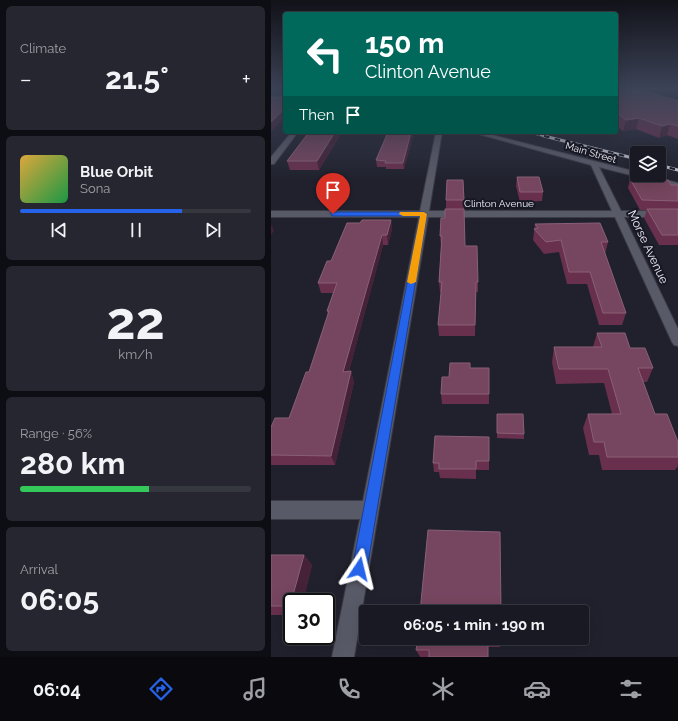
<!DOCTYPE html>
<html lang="en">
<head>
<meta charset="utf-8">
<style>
	:root { --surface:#181922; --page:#25262f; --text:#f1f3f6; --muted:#9fa0a5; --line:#363840; --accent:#2563eb }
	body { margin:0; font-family:Raleway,sans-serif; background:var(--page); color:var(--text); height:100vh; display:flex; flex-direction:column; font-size:15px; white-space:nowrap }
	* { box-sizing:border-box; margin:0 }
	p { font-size:13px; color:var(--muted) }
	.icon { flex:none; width:22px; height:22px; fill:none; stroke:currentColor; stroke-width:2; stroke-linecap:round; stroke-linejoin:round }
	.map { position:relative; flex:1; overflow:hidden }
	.panel { display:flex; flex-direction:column; gap:6px; padding:6px; background:#0d0e13; width:271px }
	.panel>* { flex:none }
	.hud { position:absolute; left:12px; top:12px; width:335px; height:122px; border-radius:4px; box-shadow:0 4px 16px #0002,0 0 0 1px var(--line); background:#00695c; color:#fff; overflow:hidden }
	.fabs { position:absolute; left:359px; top:146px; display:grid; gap:8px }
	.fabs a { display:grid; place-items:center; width:36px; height:36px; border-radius:4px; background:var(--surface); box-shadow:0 4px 16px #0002,0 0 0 1px var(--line); font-size:20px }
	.speed { position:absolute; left:12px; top:593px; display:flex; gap:8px; font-size:20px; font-weight:700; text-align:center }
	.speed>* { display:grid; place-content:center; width:52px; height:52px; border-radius:50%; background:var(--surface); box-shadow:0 4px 16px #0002,0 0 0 1px var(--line); line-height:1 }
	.speed .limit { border:2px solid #111; border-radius:6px; background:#fff; color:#111 }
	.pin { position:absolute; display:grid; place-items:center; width:34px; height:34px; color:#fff; margin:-41px -17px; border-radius:50% 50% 50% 0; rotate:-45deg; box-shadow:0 0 4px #0007 }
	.pin .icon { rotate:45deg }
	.me { position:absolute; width:44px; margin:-22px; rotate:10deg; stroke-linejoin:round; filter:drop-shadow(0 0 3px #0008) }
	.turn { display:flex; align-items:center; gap:14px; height:84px; padding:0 16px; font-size:18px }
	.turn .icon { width:52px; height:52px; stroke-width:2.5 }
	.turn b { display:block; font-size:28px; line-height:34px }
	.then { display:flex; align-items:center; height:38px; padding:0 16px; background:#0003; gap:8px; font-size:15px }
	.big { font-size:30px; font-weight:700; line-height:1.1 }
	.panel .card { flex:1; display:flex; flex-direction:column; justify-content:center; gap:6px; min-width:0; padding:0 14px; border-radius:6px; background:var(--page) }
	.panel .dial { align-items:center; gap:0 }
	.dial b { font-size:52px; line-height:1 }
	.song { display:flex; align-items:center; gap:12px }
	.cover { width:48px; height:48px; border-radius:6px; background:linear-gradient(135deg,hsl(40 70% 55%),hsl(140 70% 35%)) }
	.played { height:4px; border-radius:2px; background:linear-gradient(90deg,var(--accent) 70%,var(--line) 70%) }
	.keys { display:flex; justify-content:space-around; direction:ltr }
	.heat { display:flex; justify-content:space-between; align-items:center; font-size:22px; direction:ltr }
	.charge { height:6px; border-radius:3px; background:linear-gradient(90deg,#34c759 56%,var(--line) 0) }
	.trip { position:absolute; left:88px; top:605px; width:230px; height:40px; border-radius:4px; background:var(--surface); box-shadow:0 4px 16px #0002,0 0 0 1px var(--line); font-weight:700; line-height:40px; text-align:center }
	.dock { display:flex; height:64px; justify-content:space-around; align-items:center; background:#0a0a0e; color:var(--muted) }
	.dock .icon { width:28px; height:28px }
	.dock .current { color:var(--accent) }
	.dock b { font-size:18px; color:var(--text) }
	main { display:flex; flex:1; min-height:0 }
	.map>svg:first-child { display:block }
</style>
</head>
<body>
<main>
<section class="panel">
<div class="card"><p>Climate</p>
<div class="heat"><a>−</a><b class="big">21.5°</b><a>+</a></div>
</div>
<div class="card">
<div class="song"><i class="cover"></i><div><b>Blue Orbit</b><p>Sona</p></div></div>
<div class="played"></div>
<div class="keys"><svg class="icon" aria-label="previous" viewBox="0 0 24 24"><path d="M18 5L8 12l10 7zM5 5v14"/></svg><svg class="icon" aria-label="pause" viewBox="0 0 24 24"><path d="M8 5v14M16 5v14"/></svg><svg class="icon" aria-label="next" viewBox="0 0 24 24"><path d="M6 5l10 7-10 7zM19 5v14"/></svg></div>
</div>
<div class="card dial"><b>22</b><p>km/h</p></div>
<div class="card"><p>Range · 56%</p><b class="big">280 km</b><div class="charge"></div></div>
<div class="card"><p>Arrival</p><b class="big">06:05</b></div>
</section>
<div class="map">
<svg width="407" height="657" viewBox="0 0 407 657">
	<rect width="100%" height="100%" fill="#20212d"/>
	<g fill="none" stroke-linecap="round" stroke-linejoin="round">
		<defs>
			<path id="street" d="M0,96L14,97V101L0,100Z
				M21,132H27L3,164H0V157Z
				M165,132H171L158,211H341L320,165L200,132H210L366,172V175H377L407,183V187L328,167L350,211H407V217H353L407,329V346L403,345L401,342L344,217H157L83,657H61L89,519H0V501H92L148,217H0V211H149Z"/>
		</defs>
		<use href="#street" stroke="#3c3c47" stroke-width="2"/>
		<use href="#street" fill="#595a68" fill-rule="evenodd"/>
		<defs>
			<path id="rail-far1" d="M10,89H14
				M256,132L277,137"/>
			<path id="rail" d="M273,136L366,159
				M388,165L407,170"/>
		</defs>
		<use href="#rail-far1" stroke="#c6c7cf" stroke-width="2"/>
		<use href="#rail" stroke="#c6c7cf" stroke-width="3"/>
		<use href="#rail-far1" stroke="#171823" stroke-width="1.5" stroke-dasharray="4.5" stroke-linecap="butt"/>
		<use href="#rail" stroke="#171823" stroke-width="2" stroke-dasharray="5.5" stroke-linecap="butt"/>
	</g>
	<path fill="#68304d" d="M345,89L407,101V139L396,135L388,138L365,129L352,131L345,125Z
		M38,132H67L68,137L48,170H19L16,161Z
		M117,132H143L133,169H115V167H106L105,160Z
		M246,177L272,192L271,201L249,202L245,186Z
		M368,177L392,181L400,185H407V245H388L373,218L376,210H369L357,188L359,179H367Z
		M192,180L194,246L207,282V292H205L204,336H168L167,325L170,292H169L168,282L170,246L169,236L175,209V200Z
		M120,220L121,229L117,245H112L78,371H80L83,382L64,465H0V427L18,418L38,372L57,315L56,311L62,293H50L47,283L60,261L89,223Z
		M264,224L337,242L334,254L355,313L351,325H328L316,284H296L288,252L273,254L262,240Z
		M326,333L359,348L382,368L376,382H372L384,414L407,442V466L404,470H331L328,455H318L312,428L317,414H341L333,383L285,384L281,362L283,347H322Z
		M199,368L218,394V404H171L170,394L178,377Z
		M226,414L253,434V439L226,438Z
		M164,436L218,461V470H205V479L169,478L168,472H163L162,463Z
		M0,555H33L41,565L32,602H21V615H0Z
		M147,638H230V640L229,647H217V657H149L145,650Z"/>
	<path fill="#452238" d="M14,108V117L0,132V122Z
		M368,118L365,129L352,131L355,120Z
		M399,124L396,135L388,138L391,126Z
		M64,132H67L68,137L48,170L46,161Z
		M140,132H143L133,169L132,163Z
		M120,220L121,229L117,245L116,235Z
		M0,224L3,231L0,235Z
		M111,235L112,245L75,382L72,372Z
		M80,371L83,382L64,465L60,456Z
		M33,555L41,565L32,602H21V608L19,606Z"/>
	<path fill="#76455f" stroke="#896077" d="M345,89H358L364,90L367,89L407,101V126L399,124L391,126L368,118L355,120L345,112Z
		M0,98L14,99V108L0,122Z
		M38,132H64L46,161H16Z
		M117,132H140L132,163H114L115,161L105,160Z
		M246,177H268L272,192H249Z
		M368,177H389L392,181L397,180L400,185H407V201L371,200L359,179H369Z
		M176,180H192L193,200H175Z
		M174,209H193L194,246H206L207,282H205L204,325H167L171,282H168L171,236H169L170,218H174Z
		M376,209H407V235H391Z
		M91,220H120L116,235H111L72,372L80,371L60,456L0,455V427L4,418H18L35,372H38L58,311H56L66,283H47L56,261H60L76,223H89Z
		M329,223L337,242H330L355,313H332L319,272H298L290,240L275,242L263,229L267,228L264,224Z
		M326,333H354L359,348H374L382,368H367L384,414H396L407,442V457H336L333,442H323L317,414H350L337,369H288L283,347H331Z
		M179,363H199V368H218V394H170L171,377H178Z
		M226,414H252L253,434L226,433Z
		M164,436L218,437V461H205V469H168V463H162Z
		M157,530L229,532L230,612H149Z
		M0,555H33L19,606H0Z
		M147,638H230V640L217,639V657H158V650H145Z"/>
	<linearGradient id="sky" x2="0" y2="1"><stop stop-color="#121219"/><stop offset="0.49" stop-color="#3c4357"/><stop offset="1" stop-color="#3c4357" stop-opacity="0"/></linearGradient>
	<rect width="407" height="181" fill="url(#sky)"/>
	<path fill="#2563eb" stroke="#184099" d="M60,212H153L156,214L96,569L93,574L88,576L83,574L81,569L149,216H62L60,215Z"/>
	<path fill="#f59e0b" d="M129,212H153L156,214L145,282L140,284L136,282L149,216H132L128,214Z"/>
	<g text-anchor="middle" stroke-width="4" stroke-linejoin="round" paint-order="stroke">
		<g font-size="10" fill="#eeeff7" stroke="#171823">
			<text transform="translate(320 152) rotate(16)" y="4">Main Street</text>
			<text x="228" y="207">Clinton Avenue</text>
		</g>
		<g font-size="12" fill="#eeeff7" stroke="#171823">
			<text transform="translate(377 247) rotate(65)" y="4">Morse Avenue</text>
		</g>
	</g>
</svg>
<div class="fabs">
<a><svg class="icon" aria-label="layers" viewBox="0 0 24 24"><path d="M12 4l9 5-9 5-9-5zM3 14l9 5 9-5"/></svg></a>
</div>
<div class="speed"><div class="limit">30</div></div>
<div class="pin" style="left:62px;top:214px;background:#d93025"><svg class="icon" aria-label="arrive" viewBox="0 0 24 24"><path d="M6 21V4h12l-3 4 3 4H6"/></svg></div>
<svg class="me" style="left:88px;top:569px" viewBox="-20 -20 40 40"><path d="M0-17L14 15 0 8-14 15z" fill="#2563eb" stroke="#fff" stroke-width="4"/></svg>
<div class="trip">06:05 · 1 min · 190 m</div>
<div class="hud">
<div class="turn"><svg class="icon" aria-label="left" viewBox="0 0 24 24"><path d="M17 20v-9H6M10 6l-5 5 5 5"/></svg><div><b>150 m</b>Clinton Avenue</div></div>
<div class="then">Then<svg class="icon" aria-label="arrive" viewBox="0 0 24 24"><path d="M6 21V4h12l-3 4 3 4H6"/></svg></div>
</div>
</div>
</main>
<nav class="dock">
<b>06:04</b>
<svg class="icon current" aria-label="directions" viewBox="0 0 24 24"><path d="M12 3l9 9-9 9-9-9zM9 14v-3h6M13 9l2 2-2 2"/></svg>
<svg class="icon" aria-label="music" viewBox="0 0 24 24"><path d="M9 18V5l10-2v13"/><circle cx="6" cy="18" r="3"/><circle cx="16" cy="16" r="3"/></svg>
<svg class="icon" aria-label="phone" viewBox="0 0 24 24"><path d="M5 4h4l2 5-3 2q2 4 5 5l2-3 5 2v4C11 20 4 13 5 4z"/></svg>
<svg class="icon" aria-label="climate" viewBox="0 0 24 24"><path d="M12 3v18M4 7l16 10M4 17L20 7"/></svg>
<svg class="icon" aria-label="car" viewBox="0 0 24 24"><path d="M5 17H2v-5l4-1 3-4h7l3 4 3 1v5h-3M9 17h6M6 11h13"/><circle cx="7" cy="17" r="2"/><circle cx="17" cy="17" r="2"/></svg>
<svg class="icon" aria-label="filters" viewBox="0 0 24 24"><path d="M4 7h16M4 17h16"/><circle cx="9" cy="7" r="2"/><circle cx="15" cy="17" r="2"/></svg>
</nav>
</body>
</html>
